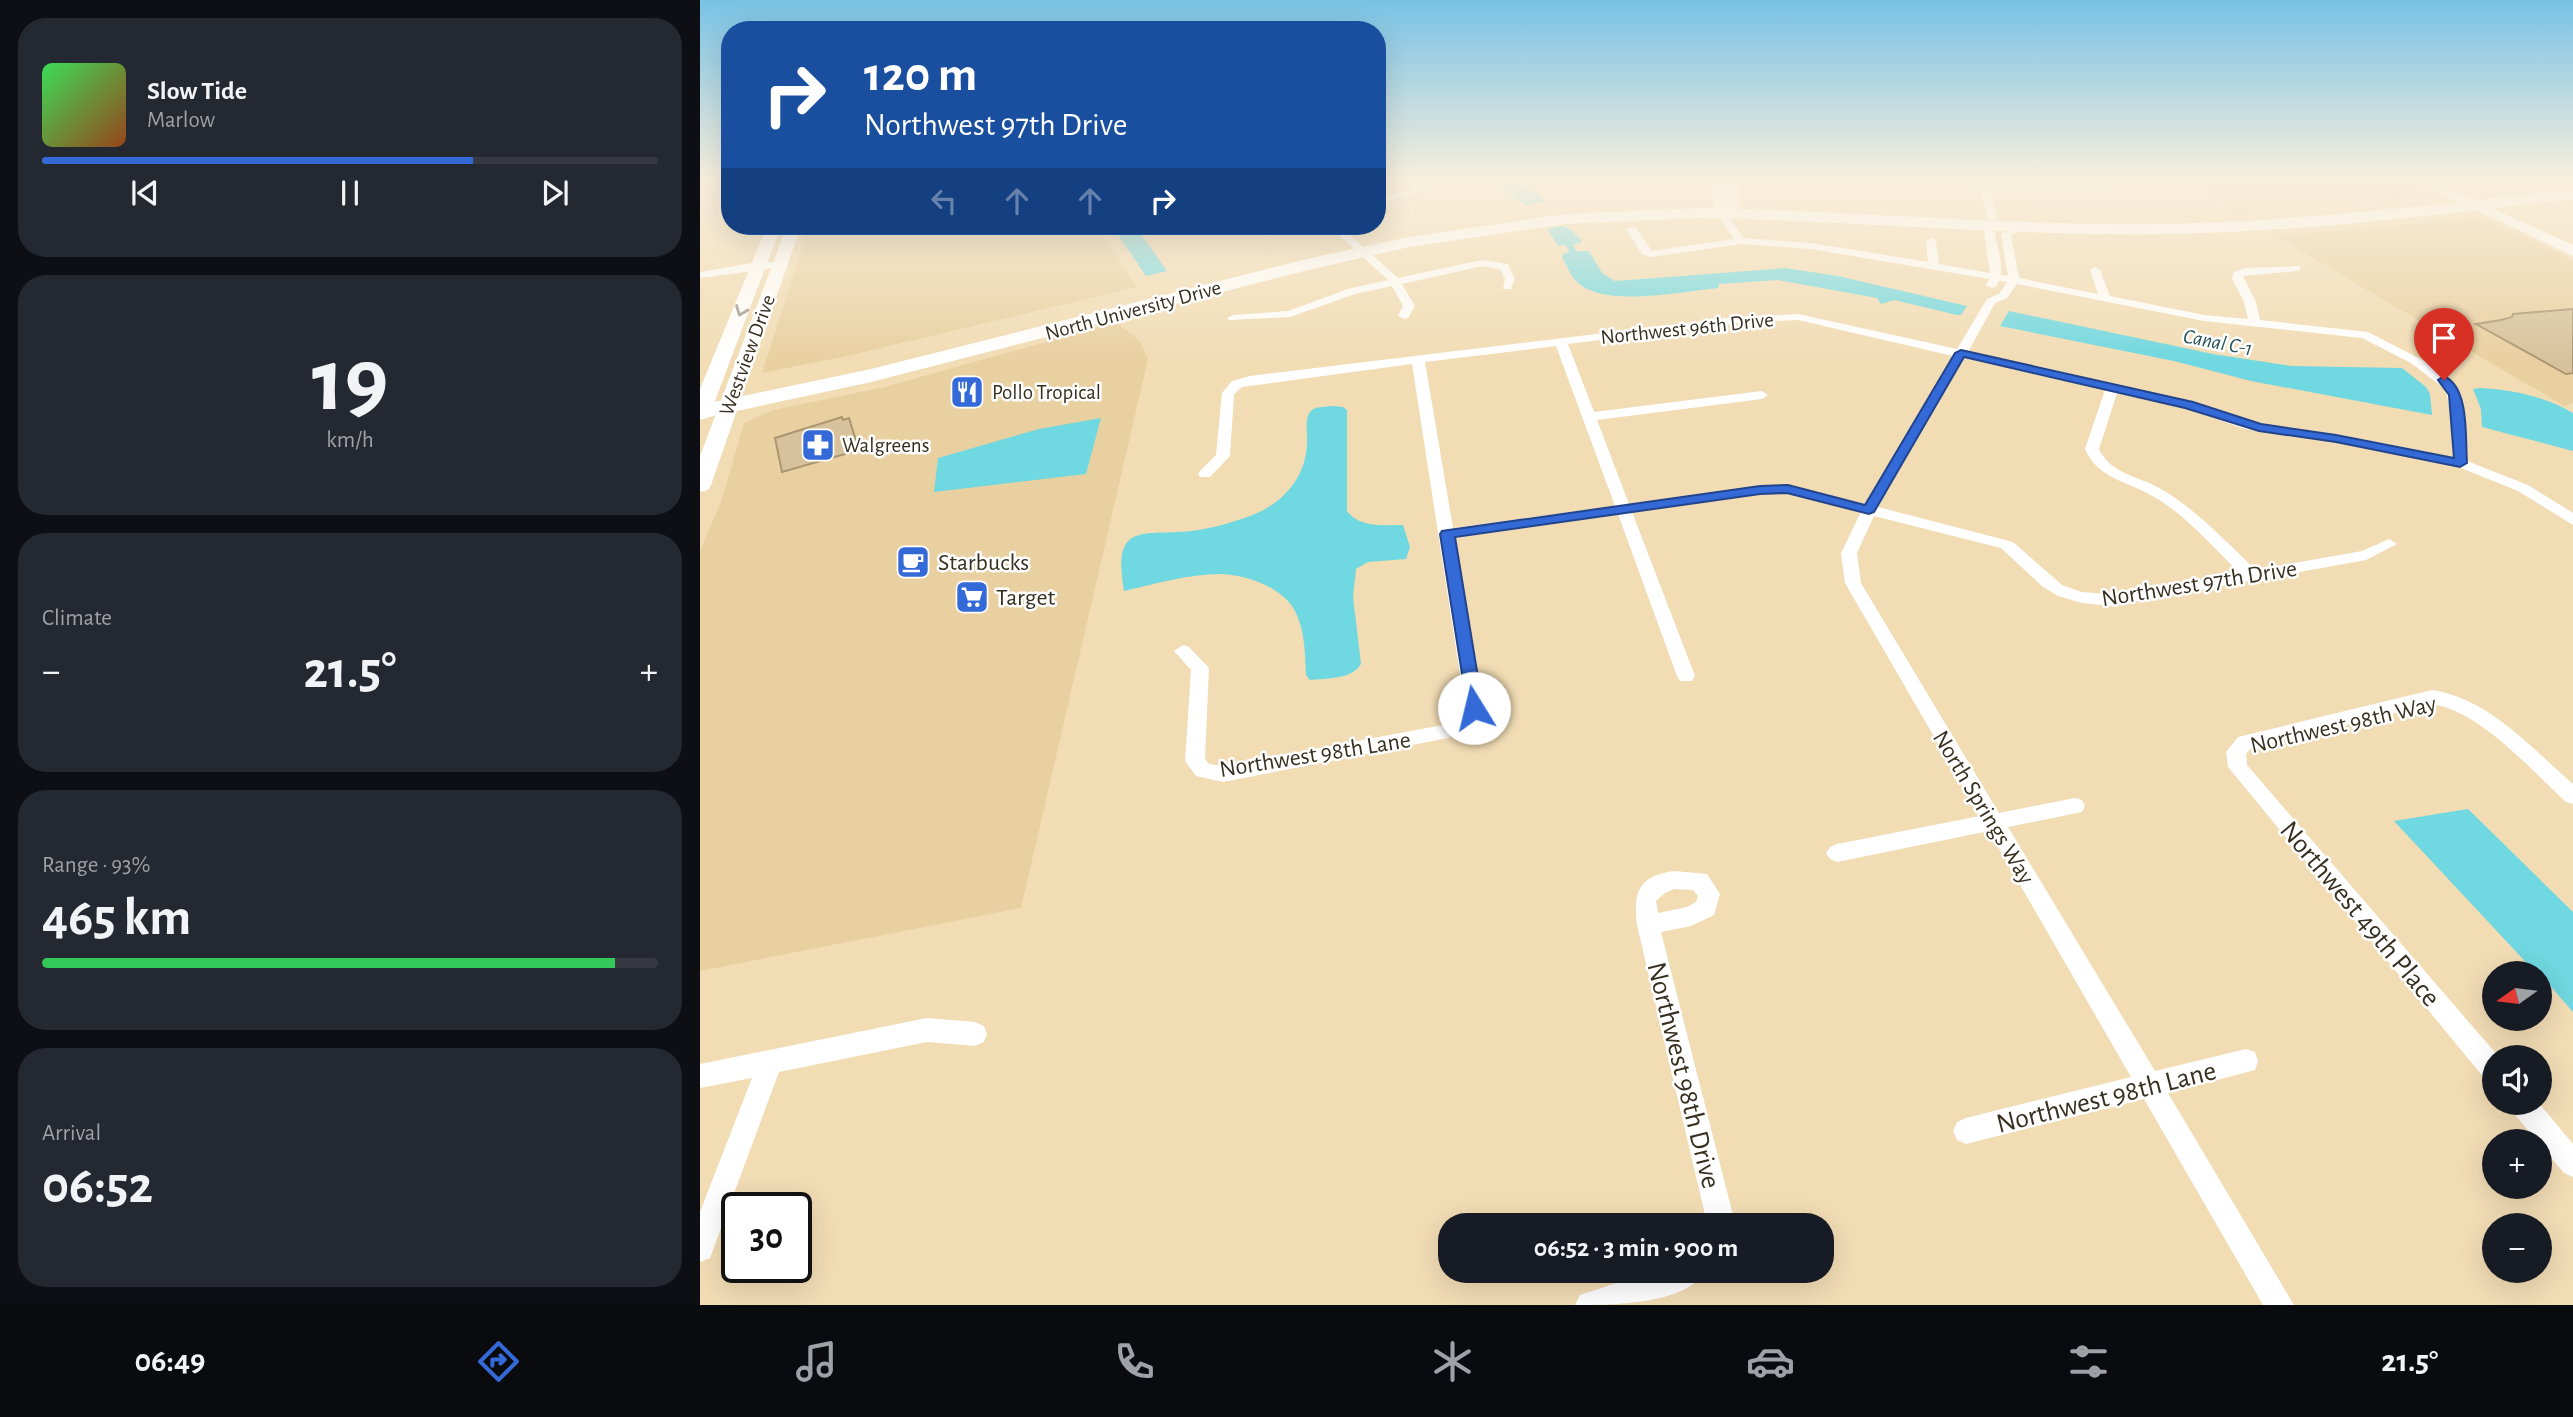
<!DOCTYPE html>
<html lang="en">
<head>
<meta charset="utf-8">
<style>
	:root { --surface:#171b24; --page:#242831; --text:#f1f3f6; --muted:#9ea1a6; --line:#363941; --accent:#3469d8 }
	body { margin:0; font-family:"Alegreya Sans",sans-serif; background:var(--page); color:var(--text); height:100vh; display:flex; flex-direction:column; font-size:26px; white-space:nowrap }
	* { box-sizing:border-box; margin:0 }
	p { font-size:23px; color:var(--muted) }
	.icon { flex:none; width:38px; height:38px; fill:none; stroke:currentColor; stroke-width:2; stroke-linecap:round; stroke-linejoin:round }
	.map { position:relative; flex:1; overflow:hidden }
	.sheet { display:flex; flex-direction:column; gap:18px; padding:18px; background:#0d0f14; width:700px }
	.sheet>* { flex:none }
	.guide { position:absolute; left:21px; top:21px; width:665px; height:214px; border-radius:28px; box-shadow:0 7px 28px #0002; background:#1a4fa0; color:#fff; overflow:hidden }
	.needle { width:46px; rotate:256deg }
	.controls { position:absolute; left:1782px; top:961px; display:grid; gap:14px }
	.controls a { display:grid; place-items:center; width:70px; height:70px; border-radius:50%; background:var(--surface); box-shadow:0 7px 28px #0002; font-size:35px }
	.speed { position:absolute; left:21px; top:1192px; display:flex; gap:14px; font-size:35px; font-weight:700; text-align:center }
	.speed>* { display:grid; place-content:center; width:91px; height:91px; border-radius:50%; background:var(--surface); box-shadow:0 7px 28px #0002; line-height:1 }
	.speed .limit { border:4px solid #111; border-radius:10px; background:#fff; color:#111 }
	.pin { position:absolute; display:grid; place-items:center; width:60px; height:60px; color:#fff; margin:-72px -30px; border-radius:50% 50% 50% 0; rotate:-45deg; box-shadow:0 0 7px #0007 }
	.pin .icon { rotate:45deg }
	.me { position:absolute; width:77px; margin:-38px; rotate:351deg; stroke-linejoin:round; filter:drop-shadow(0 0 5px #0008) }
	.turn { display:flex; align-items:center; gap:24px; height:147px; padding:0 28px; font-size:32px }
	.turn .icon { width:91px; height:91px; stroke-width:2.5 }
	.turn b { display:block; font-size:49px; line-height:60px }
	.lanes { display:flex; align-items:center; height:66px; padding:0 28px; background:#0003; justify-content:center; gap:35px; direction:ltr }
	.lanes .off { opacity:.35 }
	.big { font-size:52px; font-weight:700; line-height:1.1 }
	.sheet .widget { flex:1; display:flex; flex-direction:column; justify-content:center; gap:10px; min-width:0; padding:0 24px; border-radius:28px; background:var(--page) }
	.sheet .dial { align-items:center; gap:0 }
	.dial b { font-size:91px; line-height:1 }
	.song { display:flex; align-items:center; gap:21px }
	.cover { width:84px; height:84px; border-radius:10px; background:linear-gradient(135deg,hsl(130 70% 55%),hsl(20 70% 35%)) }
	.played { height:7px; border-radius:4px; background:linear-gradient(90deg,var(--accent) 70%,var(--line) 70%) }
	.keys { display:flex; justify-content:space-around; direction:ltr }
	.heat { display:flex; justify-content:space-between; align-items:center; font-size:38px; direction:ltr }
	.charge { height:10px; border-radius:5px; background:linear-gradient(90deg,#34c759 93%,var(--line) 0) }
	.trip { position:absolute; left:738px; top:1213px; width:396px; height:70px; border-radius:28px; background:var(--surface); box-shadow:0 7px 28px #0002; font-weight:700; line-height:70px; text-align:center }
	.tabs { display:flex; height:112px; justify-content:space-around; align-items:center; background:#090b0e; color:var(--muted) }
	.tabs .icon { width:49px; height:49px }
	.tabs .on { color:var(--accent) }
	.tabs b { font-size:32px; color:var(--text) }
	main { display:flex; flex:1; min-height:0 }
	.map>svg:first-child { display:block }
</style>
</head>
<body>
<main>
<section class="sheet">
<div class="widget">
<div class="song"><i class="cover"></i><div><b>Slow Tide</b><p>Marlow</p></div></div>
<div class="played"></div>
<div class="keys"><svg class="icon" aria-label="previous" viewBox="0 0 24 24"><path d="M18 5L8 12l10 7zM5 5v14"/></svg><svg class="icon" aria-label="pause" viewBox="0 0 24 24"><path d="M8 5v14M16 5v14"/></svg><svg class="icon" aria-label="next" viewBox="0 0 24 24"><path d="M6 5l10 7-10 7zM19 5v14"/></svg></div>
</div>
<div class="widget dial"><b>19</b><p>km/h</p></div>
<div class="widget"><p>Climate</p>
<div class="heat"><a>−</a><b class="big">21.5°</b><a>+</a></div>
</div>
<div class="widget"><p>Range · 93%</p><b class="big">465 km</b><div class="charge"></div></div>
<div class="widget"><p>Arrival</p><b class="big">06:52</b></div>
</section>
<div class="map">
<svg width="1873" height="1305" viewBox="0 0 1873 1305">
	<rect width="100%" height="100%" fill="#f1dcb4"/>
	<path fill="#e9d0a1" d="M1487,179H1698L1732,195L1534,215L1521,204L1518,196Z
		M1781,217L1873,260V403L1864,406L1576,236Z
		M109,226H398L437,287L147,356L62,373Z
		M416,322L439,340L448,359L321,908L0,971V552L22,499L44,423L73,410L185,387Z"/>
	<path fill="#70d8e0" d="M791,179H817L846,201L826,206Z
		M412,226H435L467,271L446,276Z
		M862,226L870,229L881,240V243L873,244L876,251H889L902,273L915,281L1085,268L1138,276L1267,306L1261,315H1257L1194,300L1181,304L1177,298L1078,280L1019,284L1018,288C984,291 902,309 876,281C870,275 867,265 862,258L863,254L869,252L866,245L858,246L847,229Z
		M1309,311L1513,354L1591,366L1702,368L1726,387L1730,394L1732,415L1551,381L1474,361L1300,326Z
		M1780,388C1814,390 1843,396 1873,413V451L1782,427L1781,409L1773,389Z
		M633,406L643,407L647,410V511C660,528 683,525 703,525L710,547L706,559L668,562L656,569L653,597L661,664C651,680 627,678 610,680L606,675C605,653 605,631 595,611C584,588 545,574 520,574C489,574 454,584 424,591C412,521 442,536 492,531C513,528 535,522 555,514C588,500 609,472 607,435C607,427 605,416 612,410C617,406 627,407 633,406Z
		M401,418L386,474L234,492L238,458L339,429Z
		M1768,809L1873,912V1012L1839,973H1836L1694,821Z"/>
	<path fill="#d7c29b" stroke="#ab9671" stroke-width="2" d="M1873,309V373L1866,374L1776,324L1801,320L1812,317L1813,314Z
		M272,381L280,398L261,403L253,386Z
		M142,417L143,420L149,418L159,450L82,472L75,438Z"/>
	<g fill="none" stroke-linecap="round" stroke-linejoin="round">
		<path fill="#fff" fill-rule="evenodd" d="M717,179H726L733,188L677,205V199L722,187Z
			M1144,179H1213L1401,186L1422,182L1421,179H1429L1433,184L1401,192L1288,187L1298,218L1293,221L1288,218L1279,187L1149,182Z
			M1023,210H1029L1032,222L1044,238L1111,243L1228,262L1226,241L1231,238L1236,241L1239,264L1290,273L1283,225L1288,222L1293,225L1301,263V275L1308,276L1301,234L1325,224L1330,227L1329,229L1311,235L1319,278L1398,294L1390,270L1395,267L1400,270L1410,296L1504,315L1548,319L1544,302L1532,279L1534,272L1545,268L1600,266V270L1596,271L1543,276L1556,302L1560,320L1668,332L1734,366L1755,385L1761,396L1767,461L1828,485L1873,513V525L1818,491L1756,466L1636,442L1545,429L1484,408L1417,393L1399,449C1410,474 1439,476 1461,489C1497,510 1526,542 1556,570L1662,551L1689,539L1697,544L1666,560L1410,606L1382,603L1358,596L1343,587L1301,548L1174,516L1157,553L1161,583L1299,813L1375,798L1382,800L1385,806L1382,812L1308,827L1455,1071L1546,1049L1555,1052L1558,1061L1555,1070L1468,1093L1594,1305H1563L1444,1099L1266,1144L1257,1140L1253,1131L1257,1122L1266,1118L1431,1077L1289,831L1137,862L1130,859L1126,853L1130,847L1137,844L1280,816L1145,583L1141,553L1161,512L1088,493L1060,494L932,512L995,676L992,681H980L977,676L918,514L754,538L783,708L773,725L748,738L523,782L496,776L485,761L491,670L474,651L483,645L489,647L509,668L505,759L509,764L523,766L743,725L759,715L765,707L712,364L542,387L534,394L530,456L510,477H500L498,474L500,471L516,455L522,393L532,381L550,376L1036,317L1098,314L1257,349L1287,299L1299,294L1307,282L1299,281L1296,287L1292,288L1286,285L1289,279L1111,249L1041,244L951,257L942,254L926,229L935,227L952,251L1034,239L1022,222ZM1317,284L1504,321L1662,338L1711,363L1745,389L1751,412L1753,457L1636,434L1549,422L1493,402L1268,352L1295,303L1307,298ZM1098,320L1253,356L1165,504L1088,485L1060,486L929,504L897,420L1062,399L1068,395L1062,391L894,412L868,344L1036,323ZM856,346L915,506L753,528L725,362ZM1264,358L1405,390L1385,449C1397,476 1421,480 1445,492C1482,510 1510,545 1540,573L1419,595L1382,592L1362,585L1313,542L1178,507Z
			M502,226H514L520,229L568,226L518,235Z
			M629,226H640L698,278L782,260L808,264L815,279L811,289H803L805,279L800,269L782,266L702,284L715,306L708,318L704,319L698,316L703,306L692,286L655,294L590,317L529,320L527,318L533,315L588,311L648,289L688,280Z
			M58,262H79L84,265C80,268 13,276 0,278V272Z
			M1732,690C1790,699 1830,747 1873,784V804L1866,802C1830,769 1780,711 1732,704L1551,748L1546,754L1547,765L1799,1057H1794V1082L1785,1079L1528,767L1526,752L1538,737Z
			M974,871L1007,874L1020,894L1014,915L991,926L961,932L1034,1219L1033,1225H1005L1006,1219L937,925C933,893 938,876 974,871ZM974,889L993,890L998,896L996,902L987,907L958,913L956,901L965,893Z
			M227,1018L275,1022L284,1026L287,1034L284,1042L275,1046L227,1042L79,1072L10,1258L0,1262V1212L52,1078L0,1088V1064Z
			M1808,1102H1838L1873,1144V1177L1864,1173L1812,1111Z
			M956,1270H1005C989,1305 909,1305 875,1305L880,1295Z"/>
		<path fill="#fff" fill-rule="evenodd" d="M1011,179H1038L1040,205L1031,215H1021L1013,205Z
			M1710,179H1728L1873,245V256Z
			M67,226H81L10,414L7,418L0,420V389Z
			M87,226H101L11,485L8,490L0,492V456Z"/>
		<path fill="#fff" fill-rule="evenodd" d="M1873,189V199C1735,215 1596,233 1457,234C1304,236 1151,220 998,218L865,224L709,247L608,270L171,382L0,419V405L171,369L607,259L709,237L865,214L998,208C1151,210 1304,226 1457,224C1596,222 1735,205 1873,189Z"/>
	</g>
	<defs><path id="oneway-chevron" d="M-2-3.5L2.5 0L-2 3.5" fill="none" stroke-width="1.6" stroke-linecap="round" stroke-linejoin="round" transform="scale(1.75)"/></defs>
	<use stroke="#9b978f" href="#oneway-chevron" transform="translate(41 311) rotate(111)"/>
	<linearGradient id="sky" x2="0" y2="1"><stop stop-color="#78c2e5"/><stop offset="0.5" stop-color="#f9efdd"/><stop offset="1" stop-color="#f9efdd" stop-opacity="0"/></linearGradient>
	<rect width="1873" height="361" fill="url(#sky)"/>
	<path fill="#3469d8" stroke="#22448c" stroke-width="2" d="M1261,350L1493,402L1561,424L1636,435L1754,458L1749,395L1738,380L1744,376C1770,388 1765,438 1767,463L1760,467L1636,442L1559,431L1485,408L1264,357L1174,512L1169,514L1087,493L1060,494L755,537L783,708L780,712H768L740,534L742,531L1060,486L1088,485L1165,505L1255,353Z"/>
	<defs>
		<symbol id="restaurant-square" viewBox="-11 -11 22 22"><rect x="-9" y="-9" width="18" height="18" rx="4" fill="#3469d8" stroke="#fff"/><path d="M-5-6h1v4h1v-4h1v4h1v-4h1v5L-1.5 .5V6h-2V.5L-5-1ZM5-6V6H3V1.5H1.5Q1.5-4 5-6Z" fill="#fff"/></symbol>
		<symbol id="pharmacy-square" viewBox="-11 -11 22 22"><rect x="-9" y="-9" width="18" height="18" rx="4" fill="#3469d8" stroke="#fff"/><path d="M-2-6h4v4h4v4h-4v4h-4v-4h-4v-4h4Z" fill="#fff"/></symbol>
		<symbol id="cafe-square" viewBox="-11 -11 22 22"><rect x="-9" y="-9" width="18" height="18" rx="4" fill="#3469d8" stroke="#fff"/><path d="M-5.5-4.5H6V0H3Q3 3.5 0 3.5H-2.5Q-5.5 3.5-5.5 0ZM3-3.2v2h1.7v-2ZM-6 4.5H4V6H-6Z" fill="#fff"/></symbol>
		<symbol id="supermarket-square" viewBox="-11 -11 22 22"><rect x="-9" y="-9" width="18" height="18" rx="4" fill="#3469d8" stroke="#fff"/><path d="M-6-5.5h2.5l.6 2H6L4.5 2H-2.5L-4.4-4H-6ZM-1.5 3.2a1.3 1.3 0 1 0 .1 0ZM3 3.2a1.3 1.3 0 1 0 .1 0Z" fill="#fff"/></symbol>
	</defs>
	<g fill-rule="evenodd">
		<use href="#restaurant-square" x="248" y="373" width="38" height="38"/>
		<use href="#pharmacy-square" x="99" y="426" width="38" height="38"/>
		<use href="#cafe-square" x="194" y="543" width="38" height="38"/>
		<use href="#supermarket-square" x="253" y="578" width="38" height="38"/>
	</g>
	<g text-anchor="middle" stroke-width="5" stroke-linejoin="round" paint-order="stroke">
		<g font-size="21" fill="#372f1f" stroke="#fff">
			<text transform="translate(433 310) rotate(-15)" y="7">North University Drive</text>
			<text transform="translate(987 328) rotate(-6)" y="7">Northwest 96th Drive</text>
			<text transform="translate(47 355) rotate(-70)" y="7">Westview Drive</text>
		</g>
		<g font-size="21" font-style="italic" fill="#255357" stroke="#fff">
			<text transform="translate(1518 342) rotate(11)" y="7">Canal C-1</text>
		</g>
		<g font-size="21" fill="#372f1f" stroke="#fff" text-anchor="start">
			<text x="292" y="399">Pollo Tropical</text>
			<text x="142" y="452">Walgreens</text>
		</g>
		<g font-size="24" fill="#372f1f" stroke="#fff" text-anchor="start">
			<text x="238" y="570">Starbucks</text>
			<text x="296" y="605">Target</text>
		</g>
		<g font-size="24" fill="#372f1f" stroke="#fff">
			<text transform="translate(1499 583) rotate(-9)" y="8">Northwest 97th Drive</text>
			<text transform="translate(1643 724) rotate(-13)" y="8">Northwest 98th Way</text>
			<text transform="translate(615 754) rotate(-9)" y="8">Northwest 98th Lane</text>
			<text transform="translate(1284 807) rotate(59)" y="8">North Springs Way</text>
		</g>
		<g font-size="28" fill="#372f1f" stroke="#fff">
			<text transform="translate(1661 913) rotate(50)" y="10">Northwest 49th Place</text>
			<text transform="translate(985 1075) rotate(76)" y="10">Northwest 98th Drive</text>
			<text transform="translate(1406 1096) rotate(-14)" y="10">Northwest 98th Lane</text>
		</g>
	</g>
</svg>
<div class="controls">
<a><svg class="needle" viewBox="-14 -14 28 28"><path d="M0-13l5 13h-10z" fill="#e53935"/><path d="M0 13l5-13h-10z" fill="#9ea1a6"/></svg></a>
<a><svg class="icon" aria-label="sound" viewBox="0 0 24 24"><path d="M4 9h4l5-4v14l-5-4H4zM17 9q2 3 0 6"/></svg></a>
<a>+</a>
<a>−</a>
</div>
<div class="speed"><div class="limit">30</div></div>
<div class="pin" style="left:1744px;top:380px;background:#d93025"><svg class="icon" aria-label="arrive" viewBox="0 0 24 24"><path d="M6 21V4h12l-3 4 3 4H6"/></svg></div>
<svg class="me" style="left:774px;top:708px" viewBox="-20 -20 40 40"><circle r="19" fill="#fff"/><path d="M0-13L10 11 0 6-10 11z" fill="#3469d8"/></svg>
<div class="trip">06:52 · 3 min · 900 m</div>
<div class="guide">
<div class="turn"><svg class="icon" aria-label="right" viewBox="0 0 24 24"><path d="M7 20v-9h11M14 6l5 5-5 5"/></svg><div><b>120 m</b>Northwest 97th Drive</div></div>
<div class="lanes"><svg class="icon off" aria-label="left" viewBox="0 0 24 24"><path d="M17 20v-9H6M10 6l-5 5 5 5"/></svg><svg class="icon off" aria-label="ahead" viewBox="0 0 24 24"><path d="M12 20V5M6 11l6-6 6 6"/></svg><svg class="icon off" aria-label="ahead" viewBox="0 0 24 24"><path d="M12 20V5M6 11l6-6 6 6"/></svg><svg class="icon" aria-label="right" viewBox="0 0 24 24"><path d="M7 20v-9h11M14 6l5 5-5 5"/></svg></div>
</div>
</div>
</main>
<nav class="tabs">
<b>06:49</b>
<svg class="icon on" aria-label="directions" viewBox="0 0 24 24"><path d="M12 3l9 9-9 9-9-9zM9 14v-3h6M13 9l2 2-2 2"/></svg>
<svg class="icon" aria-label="music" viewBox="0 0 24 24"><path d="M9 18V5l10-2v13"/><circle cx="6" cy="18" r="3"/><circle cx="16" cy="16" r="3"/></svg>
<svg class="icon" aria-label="phone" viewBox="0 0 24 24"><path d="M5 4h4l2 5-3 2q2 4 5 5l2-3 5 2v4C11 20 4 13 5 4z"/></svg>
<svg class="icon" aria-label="climate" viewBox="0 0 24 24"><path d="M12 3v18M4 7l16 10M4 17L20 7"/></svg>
<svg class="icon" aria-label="car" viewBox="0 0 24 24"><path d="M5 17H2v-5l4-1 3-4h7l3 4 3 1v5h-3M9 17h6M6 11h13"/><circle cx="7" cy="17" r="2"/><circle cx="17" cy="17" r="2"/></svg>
<svg class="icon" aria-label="filters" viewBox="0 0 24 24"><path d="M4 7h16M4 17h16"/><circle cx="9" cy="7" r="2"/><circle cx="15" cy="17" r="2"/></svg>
<b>21.5°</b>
</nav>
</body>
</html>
